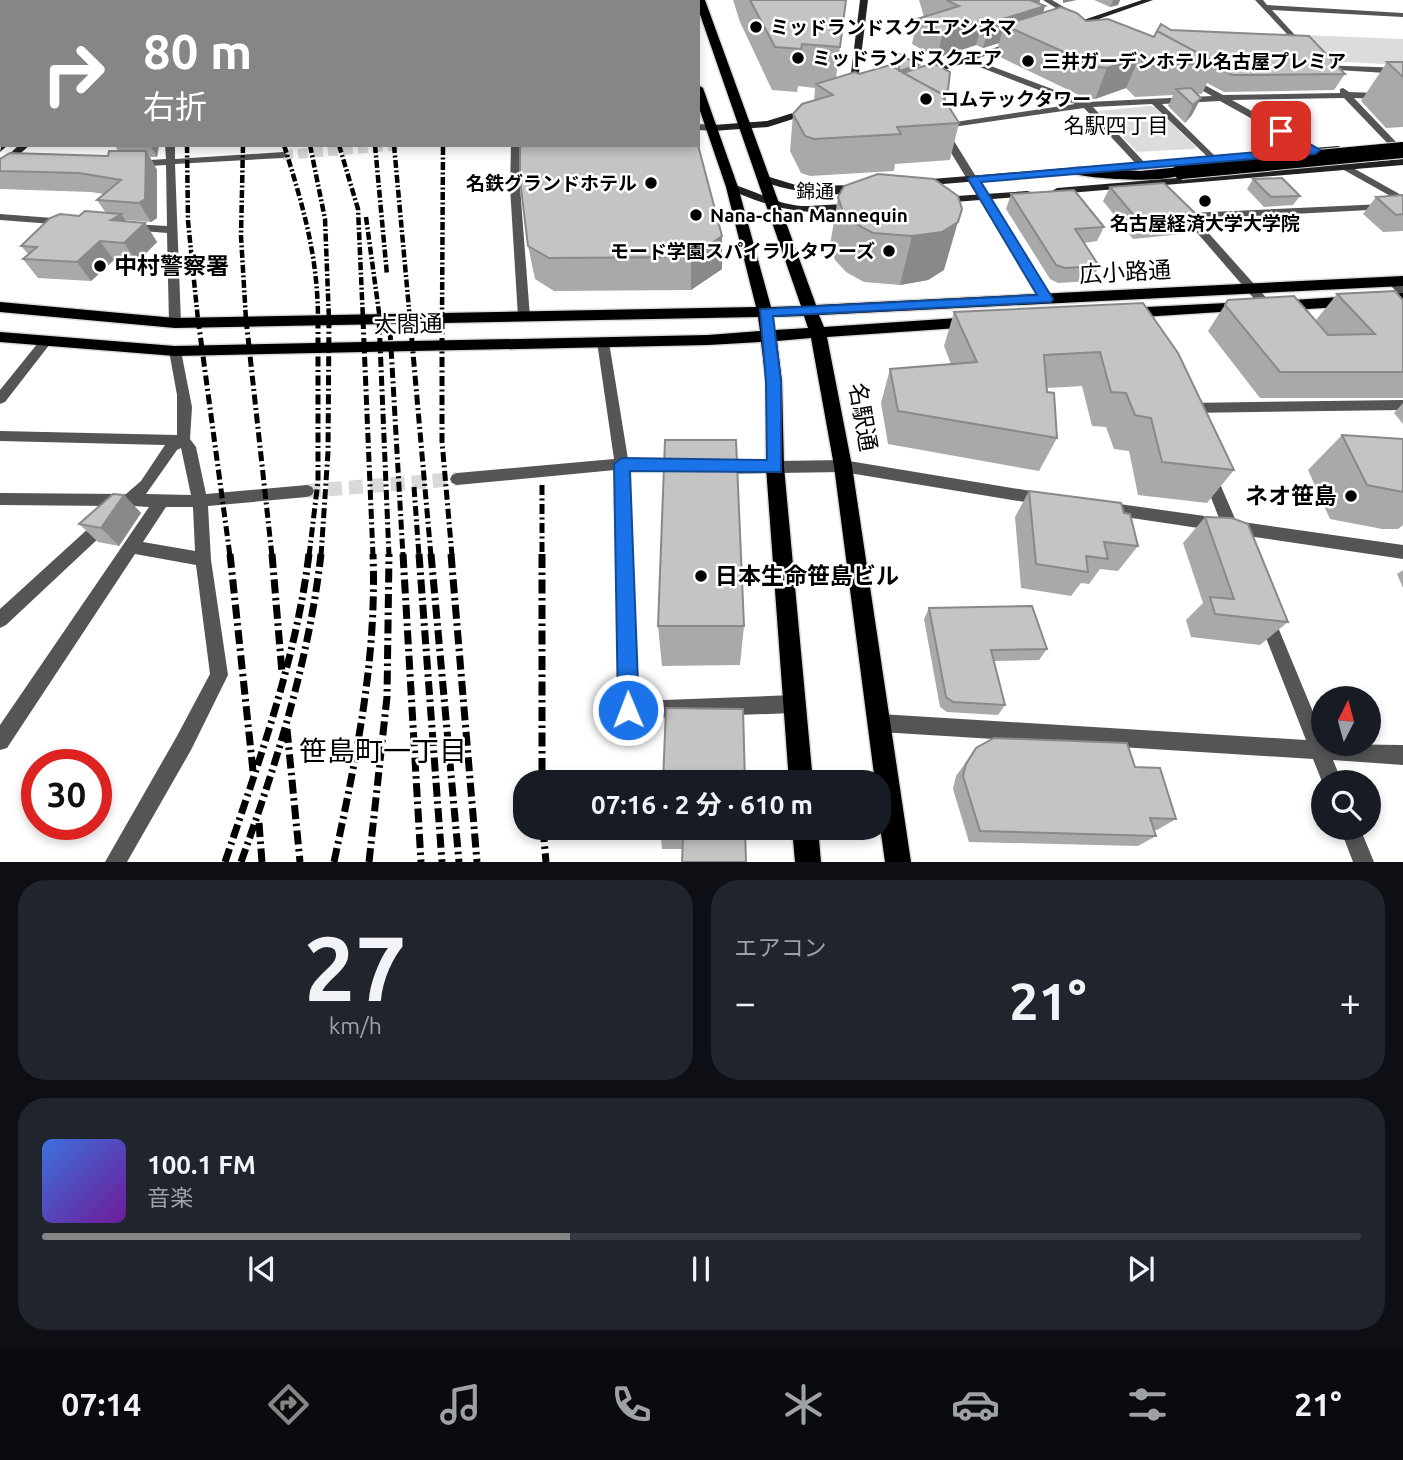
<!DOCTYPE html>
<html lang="ja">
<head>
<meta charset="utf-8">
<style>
	:root { --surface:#171b24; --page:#20242c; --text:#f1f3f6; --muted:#9ea1a6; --line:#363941; --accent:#858687 }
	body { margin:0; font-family:Ubuntu,"Noto Sans JP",sans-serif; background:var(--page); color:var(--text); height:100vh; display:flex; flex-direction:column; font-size:26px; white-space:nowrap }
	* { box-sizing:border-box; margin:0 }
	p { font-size:23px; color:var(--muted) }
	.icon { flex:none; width:38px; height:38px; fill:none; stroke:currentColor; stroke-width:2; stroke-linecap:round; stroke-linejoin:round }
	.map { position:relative; height:862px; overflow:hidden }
	.panel { display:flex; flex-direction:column; gap:18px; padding:18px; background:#0d0f14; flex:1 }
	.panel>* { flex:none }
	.banner { position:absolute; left:0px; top:0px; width:700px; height:147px; box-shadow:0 4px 10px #0003; background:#858687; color:#fff; overflow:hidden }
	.needle { width:46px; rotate:6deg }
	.buttons { position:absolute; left:1311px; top:686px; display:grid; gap:14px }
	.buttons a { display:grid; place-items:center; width:70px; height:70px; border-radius:50%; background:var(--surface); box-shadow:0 4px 10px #0003; font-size:35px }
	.speed { position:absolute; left:21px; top:749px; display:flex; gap:14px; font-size:35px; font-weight:700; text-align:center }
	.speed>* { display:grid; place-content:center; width:91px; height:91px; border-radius:50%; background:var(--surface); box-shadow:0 4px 10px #0003; line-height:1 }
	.speed .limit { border:10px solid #d22; background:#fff; color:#111 }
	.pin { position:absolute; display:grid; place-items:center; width:60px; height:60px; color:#fff; margin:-30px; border-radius:14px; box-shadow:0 4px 10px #0006 }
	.me { position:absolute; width:77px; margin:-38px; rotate:359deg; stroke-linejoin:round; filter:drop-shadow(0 0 5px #0008) }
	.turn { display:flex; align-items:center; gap:24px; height:147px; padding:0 28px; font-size:32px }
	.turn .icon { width:91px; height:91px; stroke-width:2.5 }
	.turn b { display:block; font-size:49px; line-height:60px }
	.big { font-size:52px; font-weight:700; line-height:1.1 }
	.panel .tile { flex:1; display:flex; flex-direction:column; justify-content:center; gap:10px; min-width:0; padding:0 24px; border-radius:28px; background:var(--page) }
	.panel .dial { align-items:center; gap:0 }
	.dial b { font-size:91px; line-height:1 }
	.song { display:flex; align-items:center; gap:21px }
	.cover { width:84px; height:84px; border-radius:10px; background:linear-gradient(135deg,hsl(220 70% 55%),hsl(280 70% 35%)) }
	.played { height:7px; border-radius:4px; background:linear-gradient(90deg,var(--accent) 40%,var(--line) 40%) }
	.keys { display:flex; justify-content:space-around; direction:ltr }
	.heat { display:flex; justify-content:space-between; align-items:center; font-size:38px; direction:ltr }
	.panel .tiles { flex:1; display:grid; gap:18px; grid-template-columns:1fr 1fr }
	.tile:last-child { grid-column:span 2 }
	.trip { position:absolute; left:513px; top:770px; width:378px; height:70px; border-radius:28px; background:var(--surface); box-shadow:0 4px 10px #0003; font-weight:700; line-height:70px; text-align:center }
	.menu { display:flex; height:112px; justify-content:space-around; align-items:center; background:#090b0e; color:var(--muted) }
	.menu .icon { width:49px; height:49px }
	.menu .current { color:var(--accent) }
	.menu b { font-size:32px; color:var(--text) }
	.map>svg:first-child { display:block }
</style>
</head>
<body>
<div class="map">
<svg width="1403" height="862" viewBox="0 0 1403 862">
	<rect width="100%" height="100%" fill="#fff"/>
	<path fill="#dcdcdc" d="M1301,35L1403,39V65L1326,61Z
		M1149,106L1155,107L1196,147L1195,149L1137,152L1098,111Z"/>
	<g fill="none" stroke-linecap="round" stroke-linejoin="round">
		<path stroke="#d9d9d9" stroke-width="10" stroke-dasharray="10 5" stroke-linecap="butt" d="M283,155L402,145"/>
		<path stroke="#d9d9d9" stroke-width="14" stroke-dasharray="14 7" stroke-linecap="butt" d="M307,491L457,479"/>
		<defs>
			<path id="primary" d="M665,0H675V2H665Z
				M695,0H705L816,305L1403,276V286L819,315L824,327L973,317L981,322L973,327L827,337L852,466L911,862H885L878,812V782H875L834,466L811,338L777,341L782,382L784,467L813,782H789L766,467V382L761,342L708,345L175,356L0,342V332L175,346L708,335L760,331L758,317L175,328L0,312V302L175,318L756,307L726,187L698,105V85L703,88L738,187L771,307L801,306ZM804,316L808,328L775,330L773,317Z
				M1403,293V303L1277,311L1269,306L1277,301Z
				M1246,302L1254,307L1251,310L1127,318L1119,313L1127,308Z
				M792,828H818L821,862H795Z"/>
			<path id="highway" d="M1079,167L1140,171L1181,167L1188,171C1174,185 1095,179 1074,174V168Z"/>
		</defs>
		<use href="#primary" stroke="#dbdbdb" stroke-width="3"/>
		<use href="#highway" stroke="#dbdbdb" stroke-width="3"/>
		<path fill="#555" fill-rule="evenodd" d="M1043,0H1052L1079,16L1072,18Z
			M1255,0H1263L1267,5L1403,13V17L1272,10L1305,46V50H1302Z
			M967,57L1087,102L1212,96L1185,81L1184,79L1188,76L1223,95L1340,93V89L1343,88L1349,92L1403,94V100L1354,98L1397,143L1399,145L1394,148L1391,147L1344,98L1232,100L1403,196V203L1220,101L1162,104L1216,157L1218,159L1213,162L1152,104L1093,107L1145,163L1147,165L1142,168L1139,167L1084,108L939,129L937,127L942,124L1075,104L964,61L963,59Z
			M1318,65L1403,68V74L1321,69L1317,67Z
			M698,124L713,125L718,128L713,131L698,130Z
			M944,130L949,133L1052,299L1050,302L1046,303L1040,299L939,133Z
			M165,145H175V159L283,152L288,155L283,158L175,164L181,323L175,327L169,323L167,233L132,230L127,227L132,224L167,226L166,165L134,167L129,164L134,161L166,159Z
			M511,145H521L520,187L530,317L524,321L518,317L510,187Z
			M1384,204L1389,207L1388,209L1196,219L1271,303L1273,306L1267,310L1263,309L1180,213L1185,210L1190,213Z
			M0,214L66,219L71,222L66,225L0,220Z
			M1392,277L1403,285V295L1399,294L1386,281Z
			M46,337L52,341L50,344L5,402L0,404V390L42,338Z
			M603,338L609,342L628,459L682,460L687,462L689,466L687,470L682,472L629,470L637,701L794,695L800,698L803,704L800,710L794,713L628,719L621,716L619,710L615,470L457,485L452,483L450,479L452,475L457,473L614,459L597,342Z
			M175,347L181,351L192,407L190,439L196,447L206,494L307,485L312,487L314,491L312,495L307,497L208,506L211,560L228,675L191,750L127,862H105L177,736L210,674L196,565L135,554L7,748L0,750V725L149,507L133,506L6,625L0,628V609L113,506L0,505V493L126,494L141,481L165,445L0,441V431L177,435V395L169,351ZM181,448L191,495L146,494L177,450ZM166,507H193L195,551L143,542Z
			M1403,400V410L1187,413L1180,408L1187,403Z
			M843,460L1043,493L1048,495L1051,499L1048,503L1043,505L843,472L720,474L715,472L713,468L715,464L720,462Z
			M1210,471L1215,473L1217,477L1236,521L1403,545V559L1241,535L1240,541L1234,543L1228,541L1225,532L1105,514L1100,512L1097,508L1100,504L1105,502L1219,518L1203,477L1205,473Z
			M1267,612L1273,615L1275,620L1323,736V744L1403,745V765L1333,760L1342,782L1323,784L1313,759L880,732L873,730L871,723L873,716L880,714L1306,740L1259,620L1261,615Z
			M1340,828H1360L1374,862H1353Z"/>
		<path fill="#222" fill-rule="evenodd" d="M84,0H105L82,2Z
			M860,0H868L857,89L853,92L849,89Z
			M1142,0H1153L1070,29L1063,27Z
			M0,9H2V13H0Z
			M1012,42L1019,44L927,76L920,74Z
			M812,107L815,108V112L768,127L713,131L708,128L713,125L767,121Z
			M2,142V145H8L0,152Z
			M19,145H30L0,171V163Z
			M1338,146L1341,147V151L919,186L914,183L919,180Z
			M1403,159V165L1057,194L1052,191L1057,188Z
			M763,175L799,186L860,185L865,188C844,202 782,190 759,180V176Z
			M732,184C756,191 776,204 802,206C816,207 847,201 857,208C850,213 840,212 831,212C793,214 762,204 728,189L727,187Z
			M1027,191L1031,192V196L942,203L937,200L942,197Z"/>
		<use href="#primary" fill="#000" fill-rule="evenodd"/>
		<use href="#highway" fill="#000" fill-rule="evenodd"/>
		<path stroke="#000" stroke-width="4.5" stroke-dasharray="8 2.5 2 2.5" stroke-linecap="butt" d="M187,145L188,221L198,320
			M243,145L241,236L246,320
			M284,145C303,206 318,256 318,320
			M310,145L325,219L329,320
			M339,145L358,209L363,320
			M375,145L387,275
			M394,145L410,320
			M366,217L380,320
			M442,320L443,145"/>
		<path stroke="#000" stroke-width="5" stroke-dasharray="10 3.5 2 3.5" stroke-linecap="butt" d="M198,319L230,556
			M246,319L272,556
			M363,319L373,556
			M379,319L389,556
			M410,319L431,556
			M442,319V441L452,556
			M390,330L403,556
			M542,485V556
			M414,487L419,556
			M309,556L318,481V319
			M321,556L328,452L329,319"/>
		<path stroke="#000" stroke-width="7" stroke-dasharray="14 4.5 2.5 4.5" stroke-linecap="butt" d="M230,554L253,771
			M272,554L282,673
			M403,554L421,862
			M419,554L442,862
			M431,554L459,862
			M451,554L477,862
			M542,554V782
			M287,729L300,862
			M259,823L262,862
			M543,828L546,862
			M225,862C259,761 296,660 309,554
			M241,862C277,762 309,660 321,554
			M334,862C356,758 377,661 373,554
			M369,862L387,697L389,554"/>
		<defs>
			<path id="highway-bridge" d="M1181,171L1403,150"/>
		</defs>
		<use href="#highway-bridge" stroke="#dbdbdb" stroke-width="18" stroke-linecap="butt"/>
		<use href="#highway-bridge" stroke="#000" stroke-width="16"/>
	</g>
	<path fill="#a9a9a9" d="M733,0H846L836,78L898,70L899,54L918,68L945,101L959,123L950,160L895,164L894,171L810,176L801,173L790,151L793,114L814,101L815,88L798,86L797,92L772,90L740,22Z
		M919,0H1040L1039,4L1045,6L1043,13L1154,37L1171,30L1345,74L1334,90L1224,92L1207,83L1202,94H1197L1192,115L1185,123L1168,106L1173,95L1135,97L1126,88L1095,99L1085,98L996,55L999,43L983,48L976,45L937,58L912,44L917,19L924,17Z
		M1094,0H1120L1118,5L1110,7Z
		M1387,62H1403V127L1386,128L1361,101Z
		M115,145H159L157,157H150L157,170V218L151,222L125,220L126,221L145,223L157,242L137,262L114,260L91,281L38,278L23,259L28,254L21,246L79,216L106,213L97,200L104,194L91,192L0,189V159L108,156L118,151Z
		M878,174L944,270L928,280L900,285L864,282L846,272L835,260L830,245L838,197Z
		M1253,179L1300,196L1293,205L1264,207L1247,189Z
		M1110,187L1200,218L1192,233L1133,239L1103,201Z
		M1011,194L1104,227L1097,241L1084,243L1099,266L1092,281L1058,283L1050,279L1006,209Z
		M1403,195V231L1383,232L1363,214L1376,197Z
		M722,236V269L691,290L554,291L535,279L528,246Z
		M1337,294L1403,300V398H1260L1208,331L1228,300L1329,335L1316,320Z
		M1143,303L1234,470L1207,503L1138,495L1129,451L1114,449L1106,427L1092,426L1082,386L1047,388L1057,438L1039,471L888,444L881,403L890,369L951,364L944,346L954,312Z
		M1403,403V424L1394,413Z
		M1342,435L1403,439V525L1398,529H1382L1330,519L1308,470Z
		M1029,491L1124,513L1138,546L1118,571L1100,569L1089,584L1081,583L1071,596L1021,588L1015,517Z
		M124,495L141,513L119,546L98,542L79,524Z
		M1205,517L1288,622L1260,645L1191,637L1186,620L1203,603L1183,543Z
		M1403,570V588L1397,574Z
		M929,608L1047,649L1039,660L994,661L1005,705L998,715L947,712L940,707L924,619Z
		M658,626H744L740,665L662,666Z
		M976,748L1135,767L1176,819L1157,830H1154L1156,836L1138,846L969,842L953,789L956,776Z
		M745,828L682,849H662L661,838Z"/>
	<path fill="#898989" d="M470,0H564L565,2H470Z
		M1014,0H1040L1038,8L1045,6L1038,31L1004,25L999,43L983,48L990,23Z
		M1063,0H1077L1063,3Z
		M1113,0H1120L1118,5L1110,7Z
		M983,20L976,45L937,58L943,32Z
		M1139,58L1126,88L1095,99L1107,68Z
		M2,64V101H0V67Z
		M919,65L918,70L898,76L899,71Z
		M948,90L945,104L926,97Z
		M1201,98L1192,115L1185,123L1193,105Z
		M150,145H159L157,157Z
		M146,151L157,170V218L151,222L139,203Z
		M121,214L134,233L111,220Z
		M958,222L944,270L928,280L900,285L912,236Z
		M145,223L157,242L137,262L124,243Z
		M722,236V269L691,290V257Z
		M100,241L114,260L91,281L77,262Z
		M124,495L141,513L119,546L101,528Z"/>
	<path fill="#c4c4c4" stroke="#898989" stroke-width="2" d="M750,0H846L840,47L802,44L801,49L775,47Z
		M946,0H1031H1030L1045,6L990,23L983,20L943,32L917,19L959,6Z
		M1061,7L1077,13L1086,21L1108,19L1154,37L1157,31L1217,63L1149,66L1139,58L1107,68L1097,67L1004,25Z
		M0,17H2V41H0L2,43L1,52H2V64L0,67Z
		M1161,24L1171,30L1309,36L1345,74L1232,75L1215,66L1217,63L1157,31Z
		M899,54L919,65L899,71Z
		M1387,62H1403V77Z
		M933,63L950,72L948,90L940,93L903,73Z
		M890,65L941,94L959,123L897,127L901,134L814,139L805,136L793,114L802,104L833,95L816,84L855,72L859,74Z
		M1191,88L1201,98L1193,105L1176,89Z
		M520,145H698L722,236L691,257L549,258L528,246L520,180Z
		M109,151H146L145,199L139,203L97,200L121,180L79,173L0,171V159L10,153L108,156Z
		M878,174L934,179L958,196L962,209L958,222L942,232L912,236L873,233L854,223L843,212L838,197L844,186Z
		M1282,178L1300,196L1271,197L1253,179Z
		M1164,183L1200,218L1141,224L1110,187Z
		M1074,190L1104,227L1075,229L1099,266L1065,268L1056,265L1011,194Z
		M1403,195V214L1396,215L1376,197Z
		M85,211L121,214L111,220L145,223L124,243L100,241L77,262L23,259L37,247L21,246L50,218L60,214L79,216Z
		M1395,291L1403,300V372H1280L1225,305L1228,300L1294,296L1328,335L1375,334L1337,294Z
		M1143,303L1178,353L1234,470L1162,462L1151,418L1135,415L1126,393L1111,392L1100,352L1044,355L1047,392L1054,393L1057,438L898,411L890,369L977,362L954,312Z
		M1342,435L1403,439V492L1367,485Z
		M665,440H736L744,626H658Z
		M1029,491L1121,503L1124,513L1130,514L1138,546L1104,542L1108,559L1086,556L1088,572L1036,564Z
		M113,494L124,495L101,528L79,524Z
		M1205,517L1232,518L1248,524L1288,622L1215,614L1210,597L1234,599Z
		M1032,606L1047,649L991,650L1005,705L953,702L946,697L929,608Z
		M666,708L743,709L745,782H663Z
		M994,738L1127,743L1135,767L1160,768L1176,819L1150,818L1156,836L980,831L963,776L966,764L976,748Z
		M661,828H745L746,862H682L683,839L661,838Z"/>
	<path fill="#1a73e8" stroke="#114b97" stroke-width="2" d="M1277,129H1284L1320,150L1315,154L981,182L1053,299L1051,302L773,316L781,382V472L630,471L639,710L635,717L628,720L621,717L618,710L614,464L622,458L767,460L766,382L760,309L1037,295L968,179L970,177L1303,148L1277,133Z"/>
	<g fill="#000" stroke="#fff" stroke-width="2.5">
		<circle cx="756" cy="27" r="7"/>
		<circle cx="798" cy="58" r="7"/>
		<circle cx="1028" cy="61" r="7"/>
		<circle cx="926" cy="99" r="7"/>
		<circle cx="651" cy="183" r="7"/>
		<circle cx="1205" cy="201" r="7"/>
		<circle cx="696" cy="215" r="7"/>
		<circle cx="889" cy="251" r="7"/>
		<circle cx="100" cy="266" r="7"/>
		<circle cx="1351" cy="496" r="7"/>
		<circle cx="701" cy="576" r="7"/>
	</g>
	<g text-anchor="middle" stroke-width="5" stroke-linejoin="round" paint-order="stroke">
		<g font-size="19" font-weight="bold" fill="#000" stroke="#fff" text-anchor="start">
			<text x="770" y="34">ミッドランドスクエアシネマ</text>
			<text x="812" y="65">ミッドランドスクエア</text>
			<text x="1042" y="68">三井ガーデンホテル名古屋プレミア</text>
			<text x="940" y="106">コムテックタワー</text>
			<text x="637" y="190" text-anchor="end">名鉄グランドホテル</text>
			<text x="710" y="222">Nana-chan Mannequin</text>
			<text x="1205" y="230" text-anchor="middle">名古屋経済大学大学院</text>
			<text x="875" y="258" text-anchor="end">モード学園スパイラルタワーズ</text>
		</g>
		<g font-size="19" fill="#000" stroke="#fff">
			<text transform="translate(815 191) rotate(1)" y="7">錦通</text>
		</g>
		<g font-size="21" fill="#000" stroke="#fff">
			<text x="1116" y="133">名駅四丁目</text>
		</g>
		<g font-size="23" font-weight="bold" fill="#000" stroke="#fff" text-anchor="start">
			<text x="114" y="274">中村警察署</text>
			<text x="1337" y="504" text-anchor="end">ネオ笹島</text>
			<text x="715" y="584">日本生命笹島ビル</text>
		</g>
		<g font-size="23" fill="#000" stroke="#fff">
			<text transform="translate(1125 272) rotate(-3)" y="8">広小路通</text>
			<text transform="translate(408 324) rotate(-1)" y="8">太閤通</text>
			<text transform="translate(863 417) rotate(80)" y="8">名駅通</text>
		</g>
		<g font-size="28" fill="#000" stroke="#fff">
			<text x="383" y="761">笹島町一丁目</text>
		</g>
	</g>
</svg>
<div class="buttons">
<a><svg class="needle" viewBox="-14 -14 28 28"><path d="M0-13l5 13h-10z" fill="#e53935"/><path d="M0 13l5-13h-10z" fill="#9ea1a6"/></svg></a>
<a><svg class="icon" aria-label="search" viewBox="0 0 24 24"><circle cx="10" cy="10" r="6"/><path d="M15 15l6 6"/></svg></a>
</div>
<div class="speed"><div class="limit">30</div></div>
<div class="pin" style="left:1281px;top:131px;background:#d93025"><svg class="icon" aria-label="arrive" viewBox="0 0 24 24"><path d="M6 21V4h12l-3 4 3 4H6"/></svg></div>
<svg class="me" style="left:628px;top:710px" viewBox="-20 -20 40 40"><circle r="17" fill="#1a73e8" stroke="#fff" stroke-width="3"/><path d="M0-11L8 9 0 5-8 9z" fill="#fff"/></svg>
<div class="trip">07:16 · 2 分 · 610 m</div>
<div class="banner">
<div class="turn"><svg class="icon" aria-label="right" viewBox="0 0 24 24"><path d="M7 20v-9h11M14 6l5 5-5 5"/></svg><div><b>80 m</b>右折</div></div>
</div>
</div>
<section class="panel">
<div class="tiles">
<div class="tile dial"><b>27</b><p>km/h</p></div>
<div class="tile"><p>エアコン</p>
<div class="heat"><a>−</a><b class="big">21°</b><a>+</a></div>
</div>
<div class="tile">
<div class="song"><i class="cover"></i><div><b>100.1 FM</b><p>音楽</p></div></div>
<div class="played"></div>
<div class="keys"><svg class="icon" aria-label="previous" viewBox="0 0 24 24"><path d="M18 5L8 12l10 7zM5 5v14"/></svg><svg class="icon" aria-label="pause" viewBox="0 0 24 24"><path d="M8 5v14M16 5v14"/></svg><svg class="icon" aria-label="next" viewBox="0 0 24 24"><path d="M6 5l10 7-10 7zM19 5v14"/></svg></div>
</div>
</div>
</section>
<nav class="menu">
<b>07:14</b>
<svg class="icon current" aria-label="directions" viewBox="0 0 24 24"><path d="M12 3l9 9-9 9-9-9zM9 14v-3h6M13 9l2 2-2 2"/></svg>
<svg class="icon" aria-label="music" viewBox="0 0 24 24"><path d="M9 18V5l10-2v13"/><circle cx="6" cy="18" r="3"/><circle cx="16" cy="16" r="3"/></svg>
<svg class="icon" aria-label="phone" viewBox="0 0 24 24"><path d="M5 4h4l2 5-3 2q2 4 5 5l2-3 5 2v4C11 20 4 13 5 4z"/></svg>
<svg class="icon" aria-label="climate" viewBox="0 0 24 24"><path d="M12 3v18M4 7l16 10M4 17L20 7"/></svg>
<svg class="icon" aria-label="car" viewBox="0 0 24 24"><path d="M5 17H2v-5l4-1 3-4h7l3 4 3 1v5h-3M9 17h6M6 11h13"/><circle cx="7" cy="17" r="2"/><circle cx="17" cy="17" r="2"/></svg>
<svg class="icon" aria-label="filters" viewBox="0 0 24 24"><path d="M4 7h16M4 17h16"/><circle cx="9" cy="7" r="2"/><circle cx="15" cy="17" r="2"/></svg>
<b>21°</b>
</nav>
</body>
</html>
